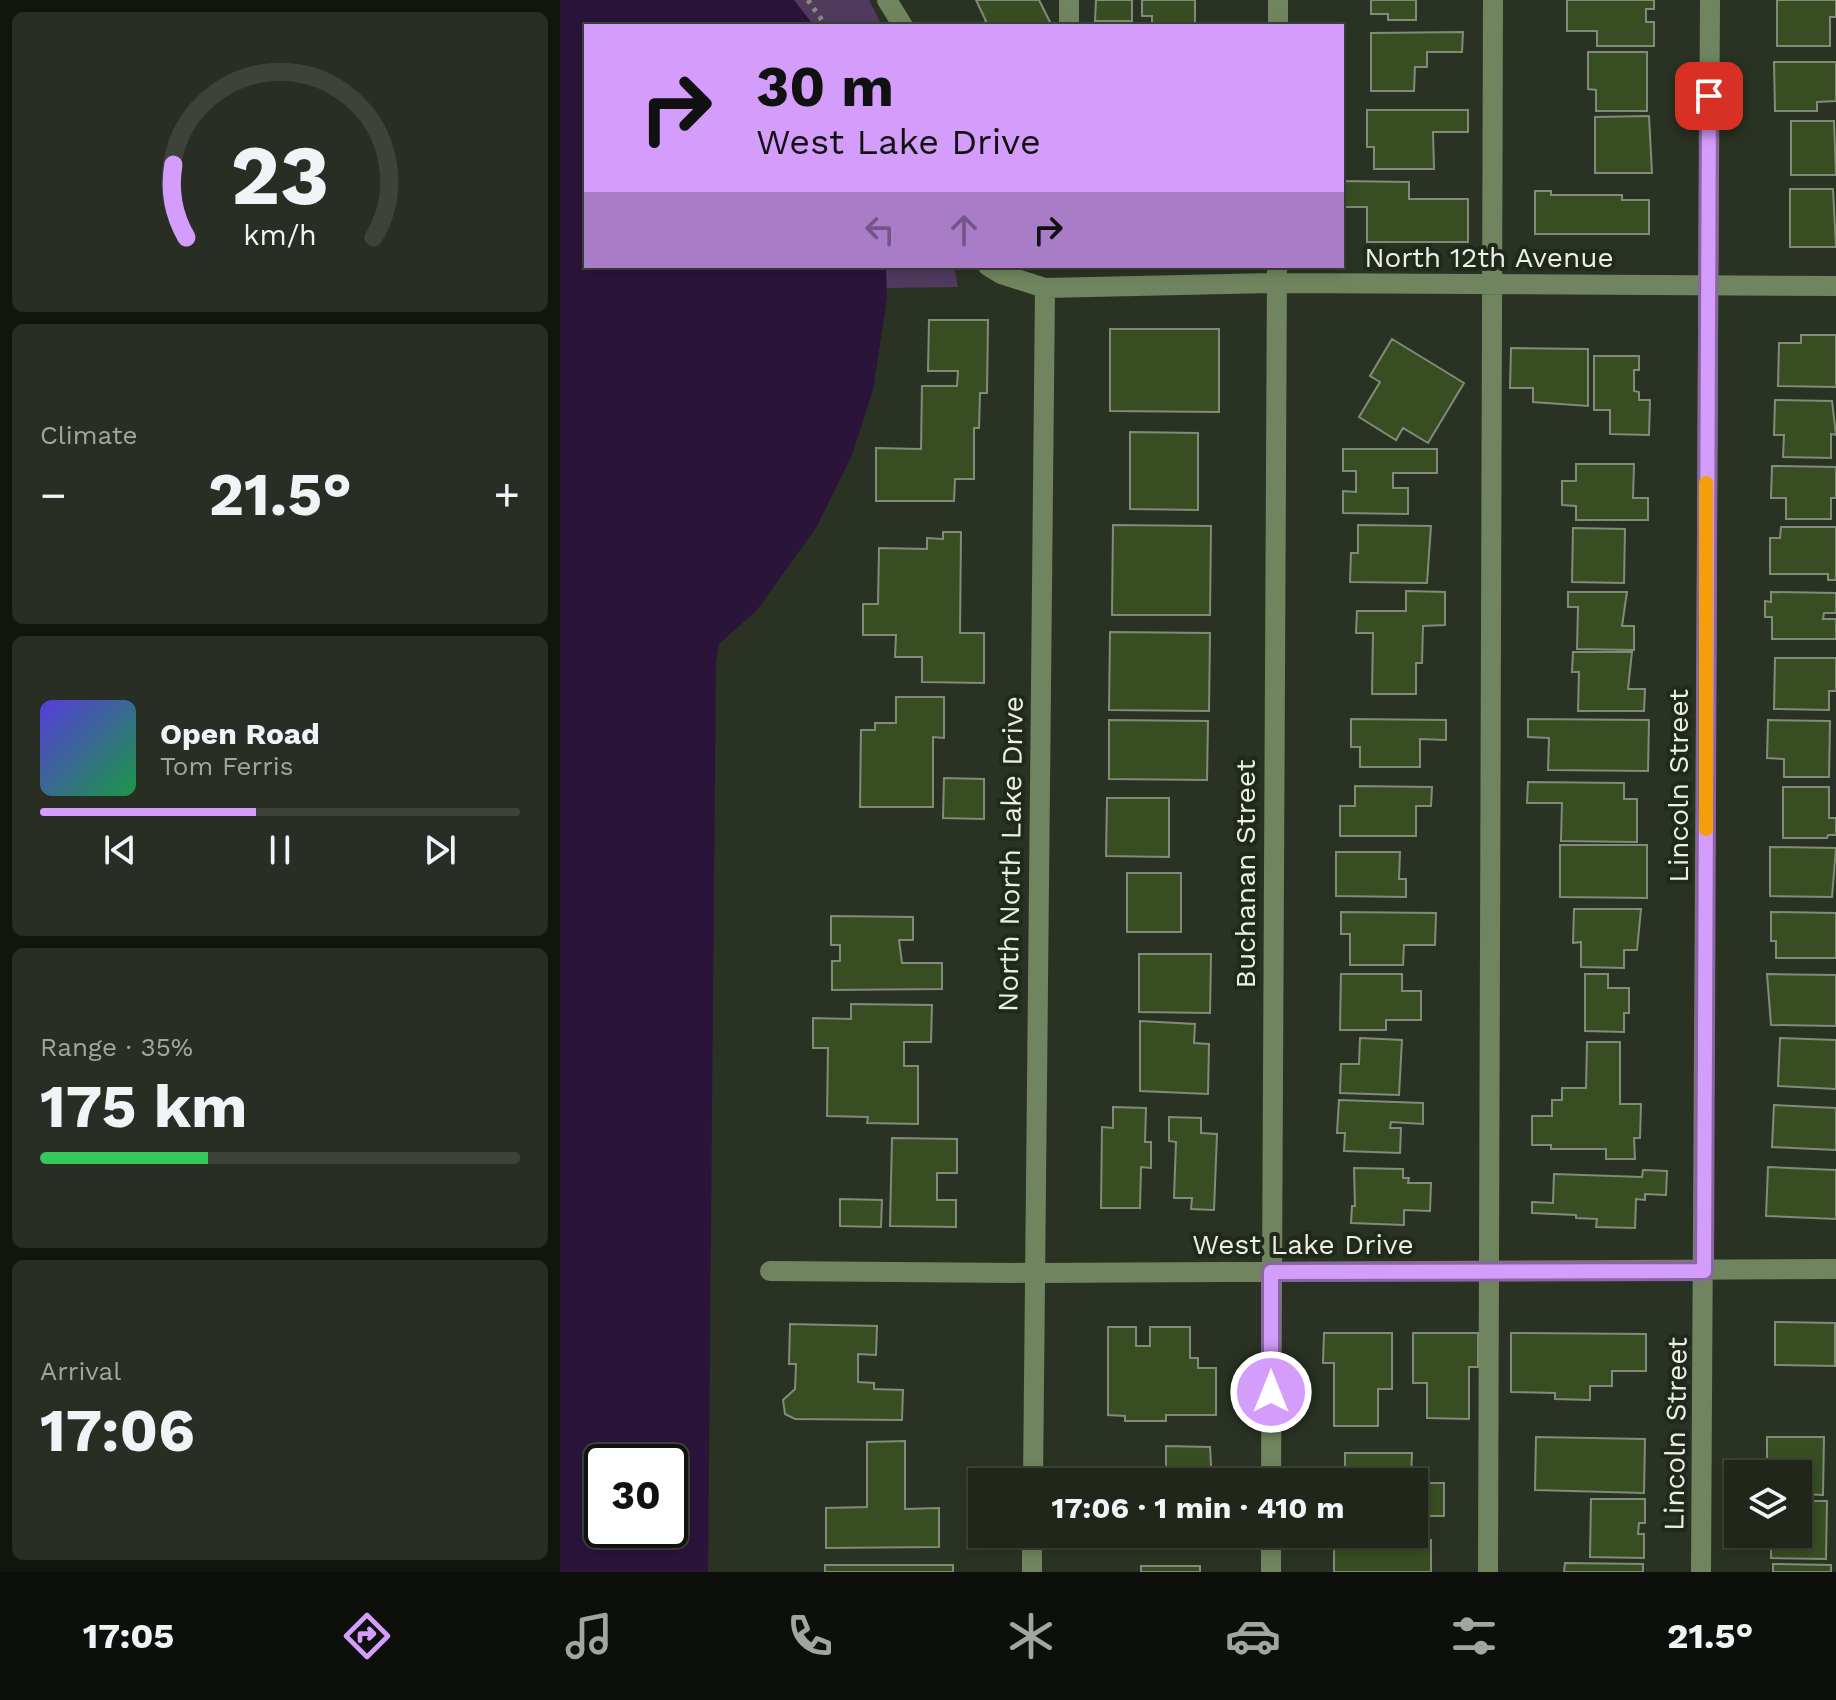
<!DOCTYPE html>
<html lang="en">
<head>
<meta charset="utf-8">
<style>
	:root { --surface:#20261a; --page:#282e23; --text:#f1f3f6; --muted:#a2a5a2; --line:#3d4339; --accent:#d49cfb }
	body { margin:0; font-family:"Work Sans",sans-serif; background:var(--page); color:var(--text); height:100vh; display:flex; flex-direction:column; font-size:30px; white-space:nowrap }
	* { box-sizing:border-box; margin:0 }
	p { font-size:26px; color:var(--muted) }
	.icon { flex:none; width:44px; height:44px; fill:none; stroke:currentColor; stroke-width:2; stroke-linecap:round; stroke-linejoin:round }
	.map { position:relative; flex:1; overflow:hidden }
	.panel { display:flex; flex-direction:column; gap:12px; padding:12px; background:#12150e; width:560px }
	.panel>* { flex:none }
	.hud { position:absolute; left:24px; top:24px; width:760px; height:244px; border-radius:0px; box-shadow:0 4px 12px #0003,0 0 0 2px var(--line); background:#d49cfb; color:#111; overflow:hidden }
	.buttons { position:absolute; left:1164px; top:1460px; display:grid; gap:16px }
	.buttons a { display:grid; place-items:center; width:88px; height:88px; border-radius:0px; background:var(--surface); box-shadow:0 4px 12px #0003,0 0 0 2px var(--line); font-size:40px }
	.speed { position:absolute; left:24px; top:1444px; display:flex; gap:16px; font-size:40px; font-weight:700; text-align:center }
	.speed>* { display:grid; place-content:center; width:104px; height:104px; border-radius:50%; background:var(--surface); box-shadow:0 4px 12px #0003,0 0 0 2px var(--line); line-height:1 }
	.speed .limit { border:4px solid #111; border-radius:12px; background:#fff; color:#111 }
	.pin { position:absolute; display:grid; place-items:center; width:68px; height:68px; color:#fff; margin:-34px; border-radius:16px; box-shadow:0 4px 12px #0006 }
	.me { position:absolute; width:88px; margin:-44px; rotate:0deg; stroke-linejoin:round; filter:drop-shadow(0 0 6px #0008) }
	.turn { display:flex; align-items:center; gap:28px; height:168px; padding:0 40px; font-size:36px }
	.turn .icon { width:104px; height:104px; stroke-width:2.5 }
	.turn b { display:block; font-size:56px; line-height:68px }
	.lanes { display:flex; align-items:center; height:76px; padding:0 40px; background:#0003; justify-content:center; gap:40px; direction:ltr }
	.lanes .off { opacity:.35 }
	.big { font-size:60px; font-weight:700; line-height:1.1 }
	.panel .widget { flex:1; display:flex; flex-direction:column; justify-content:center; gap:12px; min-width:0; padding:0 28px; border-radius:12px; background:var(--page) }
	.panel .dial { align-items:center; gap:0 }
	.dial svg { height:208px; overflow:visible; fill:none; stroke:var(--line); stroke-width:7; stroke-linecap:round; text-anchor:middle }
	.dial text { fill:var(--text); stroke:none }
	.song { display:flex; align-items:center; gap:24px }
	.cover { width:96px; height:96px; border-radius:12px; background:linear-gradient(135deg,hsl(250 70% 55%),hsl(140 70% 35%)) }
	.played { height:8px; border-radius:4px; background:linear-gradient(90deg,var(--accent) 45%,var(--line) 45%) }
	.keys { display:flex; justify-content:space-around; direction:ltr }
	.heat { display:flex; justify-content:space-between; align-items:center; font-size:44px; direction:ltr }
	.charge { height:12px; border-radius:6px; background:linear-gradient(90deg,#34c759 35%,var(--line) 0) }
	.trip { position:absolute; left:408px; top:1468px; width:460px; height:80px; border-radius:0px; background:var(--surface); box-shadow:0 4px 12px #0003,0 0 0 2px var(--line); font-weight:700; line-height:80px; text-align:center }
	.menu { display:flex; height:128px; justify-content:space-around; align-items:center; background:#0d0f0a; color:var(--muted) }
	.menu .icon { width:56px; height:56px }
	.menu .selected { color:var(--accent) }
	.menu b { font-size:36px; color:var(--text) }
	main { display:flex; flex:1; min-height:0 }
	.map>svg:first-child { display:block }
</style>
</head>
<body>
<main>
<section class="panel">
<div class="widget dial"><svg viewBox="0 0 100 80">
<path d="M14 69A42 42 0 1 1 86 69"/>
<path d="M14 69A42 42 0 0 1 9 41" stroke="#d49cfb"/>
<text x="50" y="56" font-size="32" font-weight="700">23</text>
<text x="50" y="72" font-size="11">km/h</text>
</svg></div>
<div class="widget"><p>Climate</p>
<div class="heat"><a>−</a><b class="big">21.5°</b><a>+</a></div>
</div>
<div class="widget">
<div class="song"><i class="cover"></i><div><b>Open Road</b><p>Tom Ferris</p></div></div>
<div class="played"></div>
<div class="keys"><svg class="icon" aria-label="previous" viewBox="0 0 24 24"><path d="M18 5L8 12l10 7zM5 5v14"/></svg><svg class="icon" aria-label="pause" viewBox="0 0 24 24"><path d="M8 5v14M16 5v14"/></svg><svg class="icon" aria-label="next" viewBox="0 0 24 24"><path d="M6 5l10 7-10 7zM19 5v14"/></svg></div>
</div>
<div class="widget"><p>Range · 35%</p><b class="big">175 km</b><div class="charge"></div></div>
<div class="widget"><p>Arrival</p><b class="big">17:06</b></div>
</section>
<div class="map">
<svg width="1276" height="1572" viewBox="0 0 1276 1572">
	<rect width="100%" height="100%" fill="#2a3323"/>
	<path fill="#503b5f" d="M233,0H309L322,26H254Z
		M326,266H394L398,287L326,288Z"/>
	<path fill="#2b143a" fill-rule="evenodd" d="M0,0H234L254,26H26V266H326L327,298L313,390L292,455L256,528L197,610L159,644L156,662L148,1572H0ZM42,1462H110V1530H42Z"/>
	<path fill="#384e22" stroke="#818b79" stroke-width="2" d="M416,0H479L492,26H422L426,21Z
		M536,0H572V21H535Z
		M582,0H635V26H649H587L592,25V16H582Z
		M811,0H856V20H828V14H811Z
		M1007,0H1094V9H1086V22H1094V46H1037V31H1007Z
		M1217,0H1276V17H1270V46H1217Z
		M903,32L902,52H867V67H855L854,91H811V33Z
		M1028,52H1087V111H1036V90L1028,89Z
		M1214,62H1276V101L1257,102V111H1215Z
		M807,110H908V132H873L874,169H814V147H807Z
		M1089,116L1092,173H1035V117Z
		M1231,121H1274L1276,175H1231Z
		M782,181L849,182V199H908V242H807V207H782Z
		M1230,189H1273L1276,247H1230Z
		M975,191H991V195H1062V200H1089V234H975Z
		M369,320H428L427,393H420L419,428H414V479H395L394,501H316V448L361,449L362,386H397L398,371H368Z
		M550,329H659V412L550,411Z
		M1241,335H1276V387L1218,386L1219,343H1241Z
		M832,339L904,383L868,443L843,428L836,440L799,417L820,382L810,376Z
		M951,348L1028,349V406L973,402V388H950Z
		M1034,356H1079V370H1074V391L1079,392V400H1090L1089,435L1050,434V410H1034Z
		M1215,400L1272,401L1276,435L1271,434V458L1223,457L1224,435H1214Z
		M570,432L638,433V510L570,509Z
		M783,449H877V473H833V488H848V514L783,513V491L796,492V471H783Z
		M1016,464H1074L1073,498H1088V520H1016V506L1002,505V481H1016Z
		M1212,466L1276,467V498H1271V519H1226V498H1211Z
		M553,525L651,526L650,615H552Z
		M798,525L871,526L867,583L790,582L791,553H798Z
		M1221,527H1276V580H1268V574H1210V538H1220Z
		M1013,528L1065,529L1064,583L1012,582Z
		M383,532H401L400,633H424V683L362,682V657H335L336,635H303V604H318L319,548L367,549V538L383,539Z
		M846,591L885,592V625L863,626L862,663H856V694H812L813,633H796L797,611H846Z
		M1008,592H1067L1062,626H1074V650L1017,649L1018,607H1008Z
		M1211,592L1276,593V613H1264L1263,619H1276V639H1212V617H1205V601L1211,602Z
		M550,632L650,633L649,711L549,710Z
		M1013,652H1072L1068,689H1085L1084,711H1018L1019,672H1012Z
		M1215,658H1276V691H1269V710L1214,709Z
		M336,697H384V738L373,737V807H300L301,730H315V723H336Z
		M791,719L886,720V740L860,739V767H800V747H791Z
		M968,719L1089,720L1088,771L988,770L989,738L968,737Z
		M549,720L648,721L647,780L549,779Z
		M1208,720L1270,721L1269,777H1224V759L1207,758Z
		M384,778L424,779V819L383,818Z
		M968,782L1064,783V799H1077V842L1001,841L1002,803H967Z
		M795,786L872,787L871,806H856V836H780V806H795Z
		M1223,787H1269V818H1276V835H1268L1267,838H1223Z
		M547,798H609V857L546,856Z
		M1000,845H1087V898L1000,897Z
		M1210,847L1276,848L1272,897L1210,896Z
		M776,852H840L839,879H846V897L776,896Z
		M567,873H621V932H567Z
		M1014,909H1081L1077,950H1064V968L1021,967V942L1013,943Z
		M781,912L876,913L875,945H844L843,965H790V934H781Z
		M1211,912L1276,913V958H1216V941H1211Z
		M271,916L353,917V940H339L342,963H382V989L272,990V961H280V945H271Z
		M579,954H651L650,1013L579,1012Z
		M781,974H842V991H861V1020H826V1030H780Z
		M1025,974H1048V988H1069V1013H1064V1032L1025,1031Z
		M1207,974L1276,975V1026L1211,1025Z
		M291,1004L372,1005L371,1042H344V1066H358V1124L307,1123L308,1117L267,1116L268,1048H253V1018L291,1019Z
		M580,1021L635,1024L634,1043L649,1044L648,1094L580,1091Z
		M800,1038L842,1040L839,1095L780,1093L781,1064H799Z
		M1220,1038L1276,1040V1089L1218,1086Z
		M1027,1042H1060V1104H1081L1080,1138H1074L1075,1159H1046V1149H991V1145H972V1116H992V1100H1002V1088H1026Z
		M779,1100L863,1103V1124L831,1122L830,1128H841L840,1153L784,1151L785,1133H777Z
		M1214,1105L1276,1108V1150L1212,1147Z
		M553,1107L586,1108L585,1142H591V1168L581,1167L580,1208H541L542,1127L553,1128Z
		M609,1117L641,1118V1133L657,1134L654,1210L631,1209L632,1198H614L616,1142L609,1141Z
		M332,1138L397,1139V1173H377V1200H396V1227L330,1226Z
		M1208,1167L1276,1170V1219L1206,1216Z
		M794,1168L843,1169V1178H849L848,1183H871L870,1211L844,1210V1225L791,1223L792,1206H795Z
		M1083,1170L1107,1171L1106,1195L1085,1194V1200L1076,1199L1075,1228L1036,1227L1037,1219L1016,1218V1215L972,1213V1202L993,1203L994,1174L1082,1177Z
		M280,1199L322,1200L321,1227L280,1226Z
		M1215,1322L1275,1323V1366L1215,1365Z
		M230,1324L317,1326L316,1355L298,1354V1382L314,1383V1389L343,1390L342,1420L235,1419L225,1414L223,1400L235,1389L236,1364H229Z
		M548,1327H576V1346H590V1327H630V1358H638V1368H656V1415H606V1421H565V1416L548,1415Z
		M764,1333H832V1389H818V1426H774V1363H763Z
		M853,1333H918V1367H909V1419L867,1418V1383H853Z
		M951,1333L1086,1334V1371H1052V1386H1030V1400L995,1399V1393L951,1392Z
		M976,1437L1085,1439L1084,1493L975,1490Z
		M1207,1437H1264L1263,1495L1238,1494V1474H1207Z
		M345,1441V1509L379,1508V1547L266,1548V1508L307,1507V1442Z
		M606,1446L650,1447L652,1482H606Z
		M785,1453H852L851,1482H785Z
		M854,1483H884V1516H854Z
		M1031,1499H1085V1523H1079L1078,1534H1084V1558L1030,1557Z
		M1238,1501H1267L1266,1559L1211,1558V1534H1238Z
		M774,1540H871V1572H774Z
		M1005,1563L1083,1564V1572H1004Z
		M1213,1564L1271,1565V1572H1213Z
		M265,1565H393V1572H265Z
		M581,1566H640V1572H581Z"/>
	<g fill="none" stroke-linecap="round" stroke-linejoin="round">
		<path stroke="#828a7c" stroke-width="5" stroke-dasharray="4 6" stroke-linecap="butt" d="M248,0L266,26"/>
		<path stroke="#70855f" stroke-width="20" d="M327,0L343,26
			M509,26V0
			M718,26V0
			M428,266L441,274L485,288L473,1482
			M485,288L717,283L1276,286
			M210,1271L474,1273L1276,1269
			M711,1482L717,266
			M711,1534V1572
			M472,1572V1534
			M928,1572L933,0
			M1141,1572L1150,0"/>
	</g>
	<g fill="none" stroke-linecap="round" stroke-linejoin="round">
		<defs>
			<path id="route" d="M711,1392V1272L1144,1271L1149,96"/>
		</defs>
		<use href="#route" stroke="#8a65a3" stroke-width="20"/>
		<use href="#route" stroke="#d49cfb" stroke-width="14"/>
		<path stroke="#f59e0b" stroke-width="14" d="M1146,829V483"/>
	</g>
	<g text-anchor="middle" stroke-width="8" stroke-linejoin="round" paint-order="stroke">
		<g font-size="28" fill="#eaf0e6" stroke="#20291a">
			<text x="929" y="267">North 12th Avenue</text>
			<text transform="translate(1118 786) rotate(-90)" y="10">Lincoln Street</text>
			<text transform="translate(450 854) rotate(-89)" y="10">North North Lake Drive</text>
			<text transform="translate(685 874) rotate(-90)" y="10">Buchanan Street</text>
			<text x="743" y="1254">West Lake Drive</text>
			<text transform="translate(1115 1434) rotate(-89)" y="10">Lincoln Street</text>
		</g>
	</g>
</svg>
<div class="buttons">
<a><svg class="icon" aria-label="layers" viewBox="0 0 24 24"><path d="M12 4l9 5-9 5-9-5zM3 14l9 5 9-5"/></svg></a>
</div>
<div class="speed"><div class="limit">30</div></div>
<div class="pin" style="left:1149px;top:96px;background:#d93025"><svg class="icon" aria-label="arrive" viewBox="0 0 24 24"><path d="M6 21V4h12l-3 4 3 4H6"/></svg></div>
<svg class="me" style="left:711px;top:1392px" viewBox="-20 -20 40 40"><circle r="17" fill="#d49cfb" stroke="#fff" stroke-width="3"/><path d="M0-11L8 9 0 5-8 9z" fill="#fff"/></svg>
<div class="trip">17:06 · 1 min · 410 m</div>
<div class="hud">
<div class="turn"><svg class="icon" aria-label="right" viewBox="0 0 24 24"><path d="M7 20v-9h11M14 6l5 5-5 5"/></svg><div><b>30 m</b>West Lake Drive</div></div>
<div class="lanes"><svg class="icon off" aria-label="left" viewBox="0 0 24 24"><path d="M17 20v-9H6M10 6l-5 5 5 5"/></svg><svg class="icon off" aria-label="ahead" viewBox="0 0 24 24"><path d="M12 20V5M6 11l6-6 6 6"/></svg><svg class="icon" aria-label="right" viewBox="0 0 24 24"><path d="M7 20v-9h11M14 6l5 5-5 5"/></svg></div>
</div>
</div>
</main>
<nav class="menu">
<b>17:05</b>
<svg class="icon selected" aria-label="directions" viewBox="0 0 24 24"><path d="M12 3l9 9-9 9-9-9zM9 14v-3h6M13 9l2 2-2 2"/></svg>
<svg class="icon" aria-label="music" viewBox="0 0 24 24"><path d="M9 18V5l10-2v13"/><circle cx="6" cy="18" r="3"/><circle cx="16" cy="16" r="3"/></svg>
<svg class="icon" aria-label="phone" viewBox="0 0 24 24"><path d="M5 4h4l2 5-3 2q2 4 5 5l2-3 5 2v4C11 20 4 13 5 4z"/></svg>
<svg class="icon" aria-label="climate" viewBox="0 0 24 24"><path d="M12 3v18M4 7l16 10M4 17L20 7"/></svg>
<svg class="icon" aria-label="car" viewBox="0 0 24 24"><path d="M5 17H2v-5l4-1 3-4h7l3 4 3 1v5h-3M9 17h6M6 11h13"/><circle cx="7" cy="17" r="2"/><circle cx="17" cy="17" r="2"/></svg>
<svg class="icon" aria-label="filters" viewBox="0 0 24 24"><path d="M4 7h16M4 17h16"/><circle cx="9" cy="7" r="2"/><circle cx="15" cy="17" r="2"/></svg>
<b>21.5°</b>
</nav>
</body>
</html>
